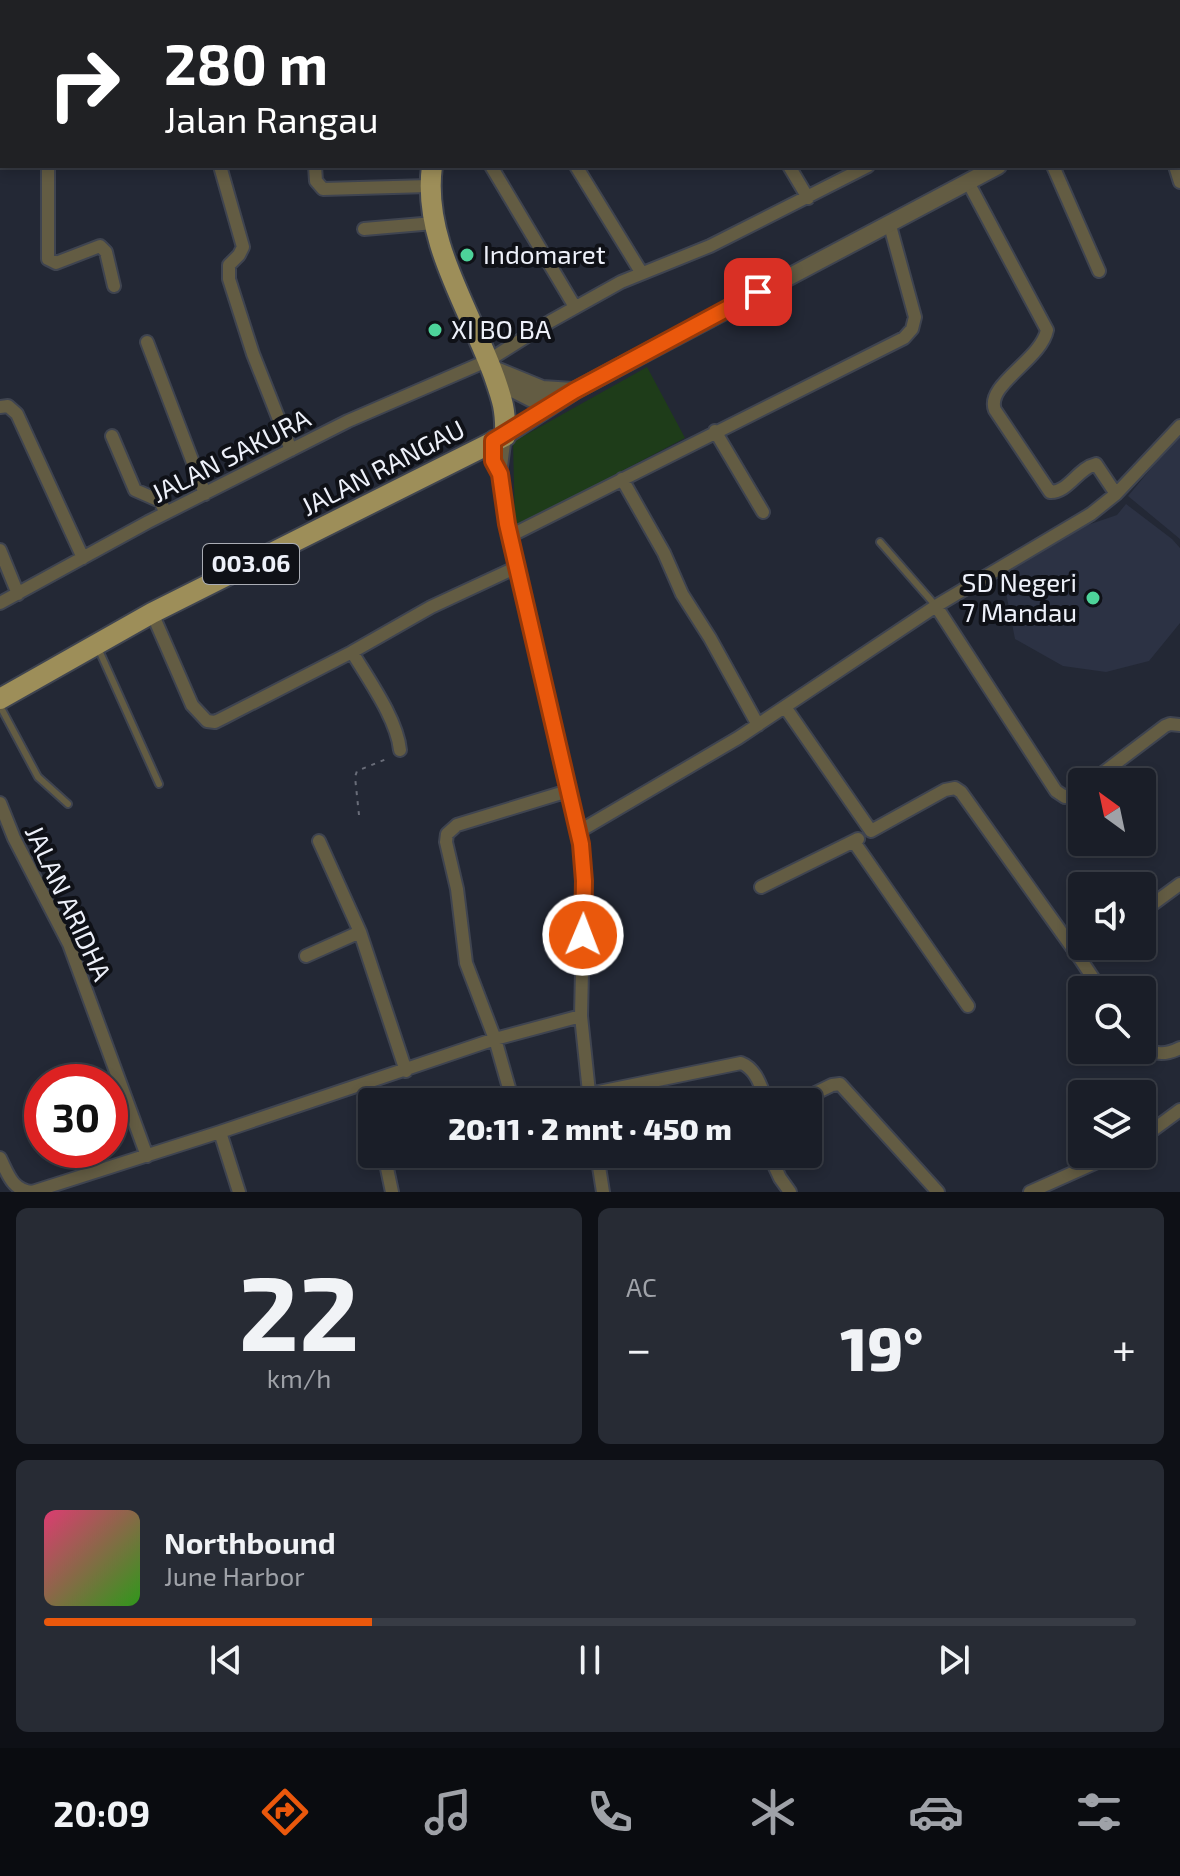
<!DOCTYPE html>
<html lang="id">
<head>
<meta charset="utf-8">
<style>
	:root { --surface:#1a1e28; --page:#272b34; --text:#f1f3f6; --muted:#9fa2a8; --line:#383c45; --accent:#ea580c }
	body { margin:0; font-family:"Exo 2",sans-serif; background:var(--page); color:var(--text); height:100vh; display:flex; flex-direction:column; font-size:30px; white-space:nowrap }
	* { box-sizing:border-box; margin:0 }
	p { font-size:26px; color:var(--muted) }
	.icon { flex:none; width:44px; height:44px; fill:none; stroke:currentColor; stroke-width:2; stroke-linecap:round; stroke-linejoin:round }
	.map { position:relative; height:1192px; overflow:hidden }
	.panel { display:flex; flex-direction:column; gap:16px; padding:16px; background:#0e1016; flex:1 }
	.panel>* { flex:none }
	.guide { position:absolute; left:0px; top:0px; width:1180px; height:168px; box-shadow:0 4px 12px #0003,0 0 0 2px var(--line); background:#202124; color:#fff; overflow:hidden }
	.needle { width:52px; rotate:327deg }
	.fabs { position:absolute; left:1068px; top:768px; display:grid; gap:16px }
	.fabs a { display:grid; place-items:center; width:88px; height:88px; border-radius:8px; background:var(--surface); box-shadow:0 4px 12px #0003,0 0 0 2px var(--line); font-size:40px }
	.speed { position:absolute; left:24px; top:1064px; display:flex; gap:16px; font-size:40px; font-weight:700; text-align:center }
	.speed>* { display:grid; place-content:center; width:104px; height:104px; border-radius:50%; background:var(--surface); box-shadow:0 4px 12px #0003,0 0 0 2px var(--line); line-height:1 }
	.speed .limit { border:12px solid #d22; background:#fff; color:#111 }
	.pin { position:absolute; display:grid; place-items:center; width:68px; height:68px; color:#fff; margin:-34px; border-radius:16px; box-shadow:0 4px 12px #0006 }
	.me { position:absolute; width:88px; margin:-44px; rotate:1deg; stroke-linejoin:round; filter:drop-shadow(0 0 6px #0008) }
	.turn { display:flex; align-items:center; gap:28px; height:168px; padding:0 32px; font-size:36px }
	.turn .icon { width:104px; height:104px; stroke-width:2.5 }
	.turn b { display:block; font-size:56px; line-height:68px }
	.big { font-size:60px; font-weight:800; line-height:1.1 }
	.panel .tile { flex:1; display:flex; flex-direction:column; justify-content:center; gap:12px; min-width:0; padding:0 28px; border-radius:12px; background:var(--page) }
	.panel .dial { align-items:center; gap:0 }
	.dial b { font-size:104px; line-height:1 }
	.song { display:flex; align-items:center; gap:24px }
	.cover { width:96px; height:96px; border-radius:12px; background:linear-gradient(135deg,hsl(340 70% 55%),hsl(110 70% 35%)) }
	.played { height:8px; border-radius:4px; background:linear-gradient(90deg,var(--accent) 30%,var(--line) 30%) }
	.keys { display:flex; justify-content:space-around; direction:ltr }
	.heat { display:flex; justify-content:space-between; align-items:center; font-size:44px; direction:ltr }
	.panel .tiles { flex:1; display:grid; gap:16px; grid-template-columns:1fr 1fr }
	.tile:last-child { grid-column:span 2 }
	.trip { position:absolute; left:358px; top:1088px; width:464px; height:80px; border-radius:8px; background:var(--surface); box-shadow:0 4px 12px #0003,0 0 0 2px var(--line); font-weight:800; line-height:80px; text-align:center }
	.tabs { display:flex; height:128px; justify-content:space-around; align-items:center; background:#0a0c10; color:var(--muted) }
	.tabs .icon { width:56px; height:56px }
	.tabs .selected { color:var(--accent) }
	.tabs b { font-size:36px; color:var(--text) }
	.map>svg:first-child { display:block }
</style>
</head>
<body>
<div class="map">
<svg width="1180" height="1192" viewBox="0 0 1180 1192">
	<rect width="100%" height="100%" fill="#232835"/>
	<path fill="#2c3244" d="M1180,434V539L1128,496Z
		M1126,504L1172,539L1180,548V623L1149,661L1106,672L1063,666L1015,639L1002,572L1070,531L1117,515Z"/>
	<path fill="#1e3c19" d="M647,367L685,438L515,527L513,442Z"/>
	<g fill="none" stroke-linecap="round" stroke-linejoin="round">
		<defs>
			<path id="service" d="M880,542L936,606
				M98,648L159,784
				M0,706L38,777L68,804"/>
			<path id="minor" d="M189,0V2
				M699,0L700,2
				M984,0V2
				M1094,0L1095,2
				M56,2V0
				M317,2V0
				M836,2L841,0
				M1178,2L1180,1
				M0,12H2
				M0,152H2
				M48,166V259L56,263L100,246L106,252L114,286
				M220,166L243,247L239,255L229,265V279L253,354L291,450
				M315,166L316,181L323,189L429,186
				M491,166L575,307
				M576,166L641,272
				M789,166L808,198
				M1053,166L1099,271
				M1175,166L1180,182
				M968,182L1047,330C1041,360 985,385 995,410L1050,492C1068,493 1078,468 1096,464L1116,494
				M364,229L434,223
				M147,342L205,494
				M0,407L8,406L17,414L83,558
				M715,431L763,512
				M112,436L135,490L160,501L166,513
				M505,436L500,474L507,524L581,844L584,881L581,1016L590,1102
				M493,437V461
				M622,479L664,553L682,594L710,638L758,725
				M510,536L904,338L912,329L915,317L889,222
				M0,550L18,594
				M0,603L148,522L348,421L489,360L551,321L621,282L710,246L868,166
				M936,606L1056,791L1065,797L1082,789
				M152,613L192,705L207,721L215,722L225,717L352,652
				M785,707L871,831L945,790L955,788L961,792L1079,957L1096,946
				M400,750C397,719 368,679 352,652L431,607L517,567
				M1091,782L1165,726L1170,724L1180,725
				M0,803L14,838L69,944L147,1156
				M578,832L738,738L936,606L1091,514L1116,494L1180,426
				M319,841L360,932
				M854,842L968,1006
				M761,887L858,839
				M1142,912L1180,884
				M306,956L360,932L406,1071
				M1079,957L1101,990
				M1142,1045C1154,1056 1166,1055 1180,1048
				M366,1084L372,1105
				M589,1094L741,1063C757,1069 761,1088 767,1102
				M513,1102L495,1039L466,963L457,889L446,842L447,834L457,825L568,791
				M797,1102L832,1085L840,1084L938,1192
				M1142,1138L1180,1110
				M384,1154L392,1192
				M528,1154L530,1160
				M597,1154L603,1192
				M769,1154L780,1178L790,1192
				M0,1158C8,1174 12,1190 32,1192L220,1132
				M239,1192L220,1132L495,1039L581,1016
				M1030,1192L1115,1154"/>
			<path id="tertiary" d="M1178,73L1180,72
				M491,368L542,389L573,391
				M503,384L548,407
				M505,436L574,391L998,166"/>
			<path id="primary" d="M458,2L459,0
				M0,699L152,613L505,436C506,410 502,399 494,376C470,309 422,240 432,166"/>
		</defs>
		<use href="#service" stroke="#3f4450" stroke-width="10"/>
		<use href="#minor" stroke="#3f4450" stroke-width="16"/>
		<use href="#tertiary" stroke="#3f4450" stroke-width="20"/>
		<use href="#primary" stroke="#3f4450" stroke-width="24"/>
		<path stroke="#696d79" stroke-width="2" stroke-dasharray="4 6" stroke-linecap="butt" d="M359,815L355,777L357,771L389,758"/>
		<use href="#service" stroke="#635c43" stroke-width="6"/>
		<use href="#minor" stroke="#635c43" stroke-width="12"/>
		<use href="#tertiary" stroke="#635c43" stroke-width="16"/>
		<use href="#primary" stroke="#9d8e59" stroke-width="20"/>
	</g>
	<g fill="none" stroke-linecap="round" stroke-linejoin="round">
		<defs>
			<path id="route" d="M583,935L584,881L581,844L507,524L500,474L493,461V441L574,391L758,292"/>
		</defs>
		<use href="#route" stroke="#983908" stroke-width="20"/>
		<use href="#route" stroke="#ea580c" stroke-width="14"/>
	</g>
	<g fill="#4dd39a" stroke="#0f1117" stroke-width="3">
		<circle cx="467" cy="255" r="8"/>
		<circle cx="435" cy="330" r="8"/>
		<circle cx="1093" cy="598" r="8"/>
	</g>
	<g text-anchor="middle" stroke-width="8" stroke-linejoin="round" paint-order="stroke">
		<rect fill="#0f1117" stroke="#aaadb5" stroke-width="2" x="203" y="544" width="96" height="40" rx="6"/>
		<g font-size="24" font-weight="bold" fill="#edf0f9">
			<text x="251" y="572">003.06</text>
		</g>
		<g font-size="26" fill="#edf0f9" stroke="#0f1117" text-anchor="start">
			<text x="483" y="264">Indomaret</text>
			<text x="451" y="339">XI BO BA</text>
			<text x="1077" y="592" text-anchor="end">SD Negeri<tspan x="1077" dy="30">7 Mandau</tspan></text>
		</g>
		<g font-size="26" fill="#edf0f9" stroke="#0f1117">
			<text transform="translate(231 456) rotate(-27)" y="9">JALAN SAKURA</text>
			<text transform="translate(383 468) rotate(-27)" y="9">JALAN RANGAU</text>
			<text transform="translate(68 903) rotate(65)" y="9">JALAN ARIDHA</text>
		</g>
	</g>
</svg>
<div class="fabs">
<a><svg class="needle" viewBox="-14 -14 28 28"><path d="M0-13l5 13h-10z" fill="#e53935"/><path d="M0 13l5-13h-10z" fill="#9fa2a8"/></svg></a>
<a><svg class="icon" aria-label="sound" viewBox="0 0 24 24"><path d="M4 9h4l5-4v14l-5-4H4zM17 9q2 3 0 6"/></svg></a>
<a><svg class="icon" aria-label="search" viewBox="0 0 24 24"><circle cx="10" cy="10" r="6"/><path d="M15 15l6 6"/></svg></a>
<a><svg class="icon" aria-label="layers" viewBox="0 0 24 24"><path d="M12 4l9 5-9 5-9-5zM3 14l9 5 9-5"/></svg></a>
</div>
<div class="speed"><div class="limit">30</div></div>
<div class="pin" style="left:758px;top:292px;background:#d93025"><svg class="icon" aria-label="arrive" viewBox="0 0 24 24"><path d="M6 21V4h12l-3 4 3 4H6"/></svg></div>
<svg class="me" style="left:583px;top:935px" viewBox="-20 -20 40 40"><circle r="17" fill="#ea580c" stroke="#fff" stroke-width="3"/><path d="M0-11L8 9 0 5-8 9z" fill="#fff"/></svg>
<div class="trip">20:11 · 2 mnt · 450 m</div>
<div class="guide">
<div class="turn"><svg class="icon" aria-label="right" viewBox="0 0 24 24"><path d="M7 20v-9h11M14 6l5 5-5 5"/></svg><div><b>280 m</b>Jalan Rangau</div></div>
</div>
</div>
<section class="panel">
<div class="tiles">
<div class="tile dial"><b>22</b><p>km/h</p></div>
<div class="tile"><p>AC</p>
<div class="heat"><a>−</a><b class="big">19°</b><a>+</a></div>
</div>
<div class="tile">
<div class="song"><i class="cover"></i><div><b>Northbound</b><p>June Harbor</p></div></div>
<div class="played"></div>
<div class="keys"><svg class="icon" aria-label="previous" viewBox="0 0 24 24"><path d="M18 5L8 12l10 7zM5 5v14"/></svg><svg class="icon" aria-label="pause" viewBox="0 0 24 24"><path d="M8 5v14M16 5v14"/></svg><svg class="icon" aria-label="next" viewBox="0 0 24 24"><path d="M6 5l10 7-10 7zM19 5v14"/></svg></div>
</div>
</div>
</section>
<nav class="tabs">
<b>20:09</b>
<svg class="icon selected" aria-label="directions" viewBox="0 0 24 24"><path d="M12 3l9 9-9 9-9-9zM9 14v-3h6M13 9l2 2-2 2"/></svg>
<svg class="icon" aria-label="music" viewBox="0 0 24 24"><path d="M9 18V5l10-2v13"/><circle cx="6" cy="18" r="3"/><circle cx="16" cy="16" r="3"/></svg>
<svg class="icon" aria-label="phone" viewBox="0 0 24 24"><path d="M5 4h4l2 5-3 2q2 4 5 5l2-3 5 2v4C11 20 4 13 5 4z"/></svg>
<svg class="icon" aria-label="climate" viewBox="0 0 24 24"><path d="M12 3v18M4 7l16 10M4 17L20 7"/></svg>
<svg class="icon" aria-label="car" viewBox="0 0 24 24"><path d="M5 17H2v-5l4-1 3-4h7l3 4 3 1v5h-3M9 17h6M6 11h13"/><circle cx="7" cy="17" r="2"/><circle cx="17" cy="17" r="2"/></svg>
<svg class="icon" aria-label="filters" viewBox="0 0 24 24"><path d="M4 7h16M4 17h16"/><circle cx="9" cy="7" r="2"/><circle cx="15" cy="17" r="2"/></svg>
</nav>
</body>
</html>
